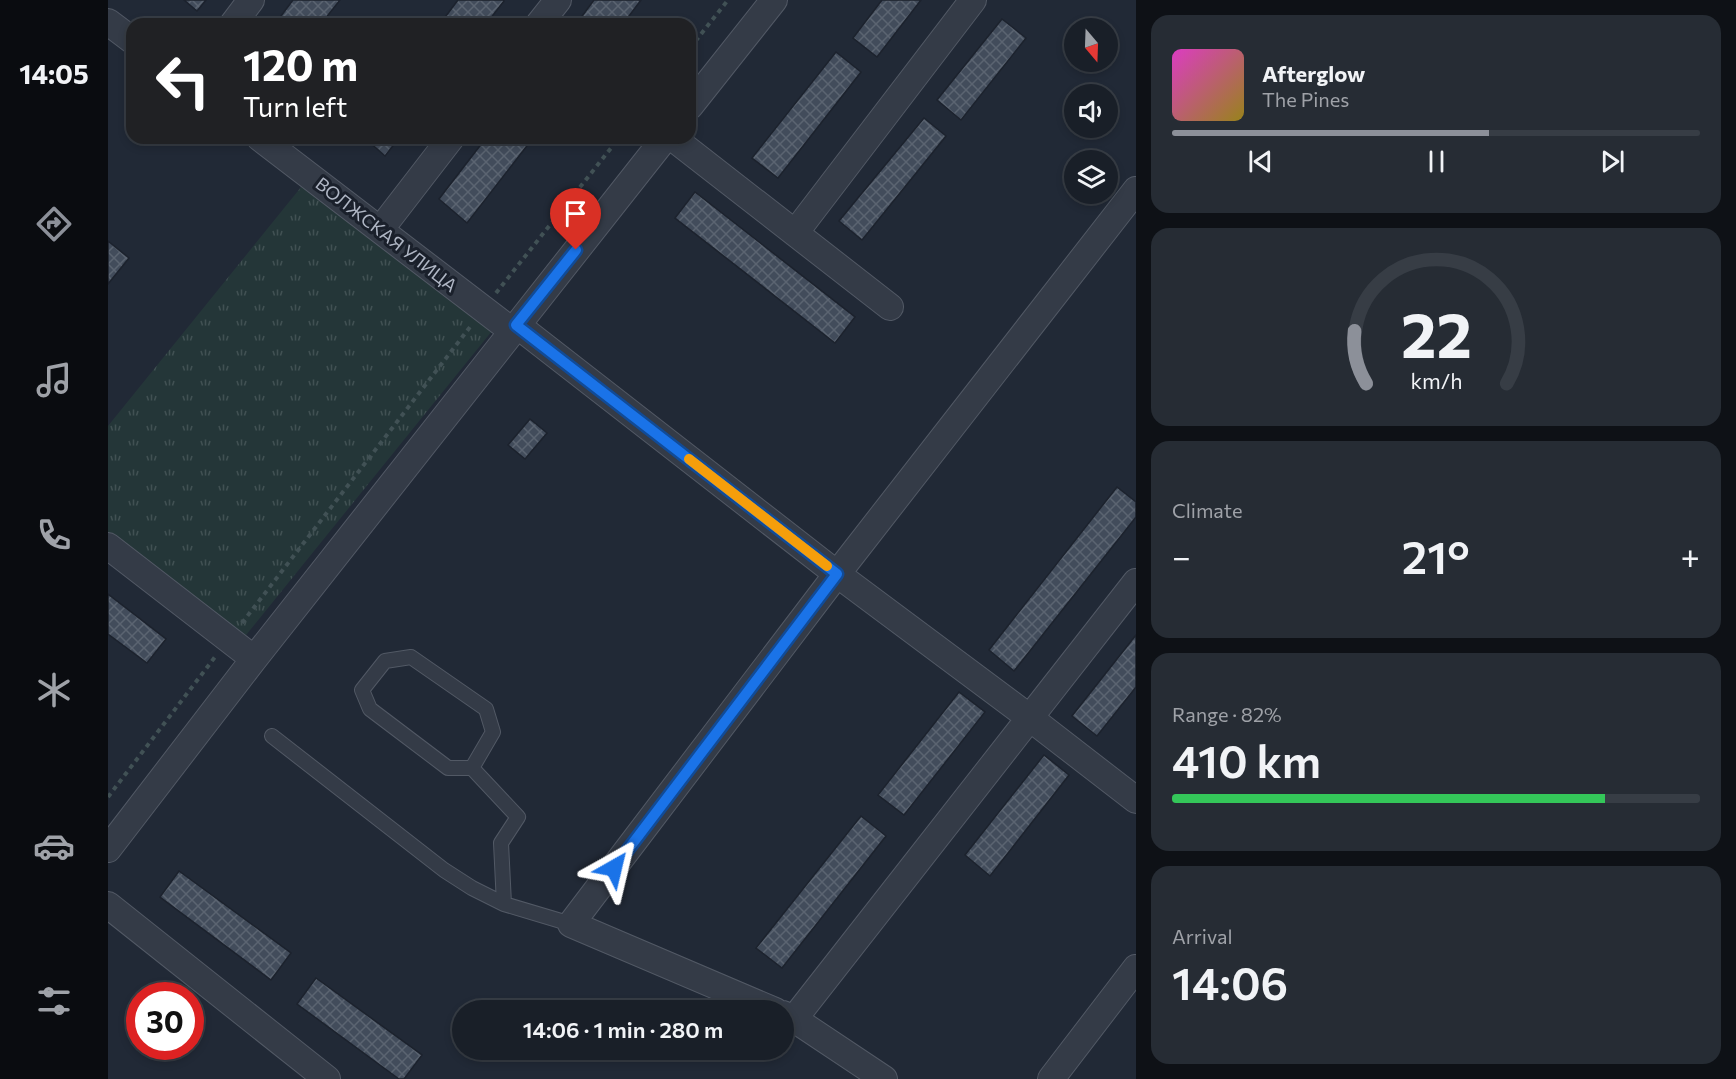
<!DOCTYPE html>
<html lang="en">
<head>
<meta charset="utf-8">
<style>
	:root { --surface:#191f28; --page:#262c34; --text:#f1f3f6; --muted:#9fa2a8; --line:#373d45; --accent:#8c9099 }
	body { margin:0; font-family:Commissioner,sans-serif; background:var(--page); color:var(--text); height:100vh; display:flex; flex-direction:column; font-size:22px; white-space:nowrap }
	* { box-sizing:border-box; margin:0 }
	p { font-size:20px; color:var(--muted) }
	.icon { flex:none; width:33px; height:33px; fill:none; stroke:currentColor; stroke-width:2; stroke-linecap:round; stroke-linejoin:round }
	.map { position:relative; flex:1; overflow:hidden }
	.details { display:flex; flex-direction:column; gap:15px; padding:15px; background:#0e1116; width:600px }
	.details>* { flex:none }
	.banner { position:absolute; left:18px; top:18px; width:570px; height:126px; border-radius:18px; box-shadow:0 3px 9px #0003,0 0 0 2px var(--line); background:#202124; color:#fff; overflow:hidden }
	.needle { width:39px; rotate:161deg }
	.controls { position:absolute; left:956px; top:18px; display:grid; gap:12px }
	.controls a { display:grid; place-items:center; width:54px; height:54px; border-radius:50%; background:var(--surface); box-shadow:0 3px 9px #0003,0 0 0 2px var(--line); font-size:30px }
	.speed { position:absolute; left:18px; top:982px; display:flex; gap:12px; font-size:30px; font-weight:700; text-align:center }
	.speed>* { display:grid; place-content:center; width:78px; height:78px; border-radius:50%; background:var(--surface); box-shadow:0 3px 9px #0003,0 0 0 2px var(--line); line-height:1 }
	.speed .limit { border:9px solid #d22; background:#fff; color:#111 }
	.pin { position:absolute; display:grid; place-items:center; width:51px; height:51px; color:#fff; margin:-62px -26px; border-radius:50% 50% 50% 0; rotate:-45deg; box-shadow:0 0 6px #0007 }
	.pin .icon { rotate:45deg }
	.me { position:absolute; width:66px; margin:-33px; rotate:37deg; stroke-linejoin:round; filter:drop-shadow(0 0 4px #0008) }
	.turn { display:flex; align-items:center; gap:21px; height:126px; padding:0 18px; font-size:27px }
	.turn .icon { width:78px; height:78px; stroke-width:2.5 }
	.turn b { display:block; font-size:42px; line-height:51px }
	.big { font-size:45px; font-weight:600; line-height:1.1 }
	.details .tile { flex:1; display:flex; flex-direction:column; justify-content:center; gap:9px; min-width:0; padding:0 21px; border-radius:18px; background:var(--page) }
	.details .dial { align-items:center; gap:0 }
	.dial svg { height:156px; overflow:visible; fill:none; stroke:var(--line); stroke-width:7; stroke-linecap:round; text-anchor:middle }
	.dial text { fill:var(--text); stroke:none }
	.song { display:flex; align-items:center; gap:18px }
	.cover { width:72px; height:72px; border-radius:9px; background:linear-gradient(135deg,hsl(310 70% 55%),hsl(50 70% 35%)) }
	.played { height:6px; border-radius:3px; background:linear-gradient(90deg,var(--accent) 60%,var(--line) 60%) }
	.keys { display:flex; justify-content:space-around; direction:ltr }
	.heat { display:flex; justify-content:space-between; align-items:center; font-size:33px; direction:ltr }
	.charge { height:9px; border-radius:4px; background:linear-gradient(90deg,#34c759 82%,var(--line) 0) }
	.trip { position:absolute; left:344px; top:1000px; width:342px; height:60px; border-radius:30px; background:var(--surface); box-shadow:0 3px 9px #0003,0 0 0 2px var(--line); font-weight:600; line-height:60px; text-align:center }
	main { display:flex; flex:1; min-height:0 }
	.menu { display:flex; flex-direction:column; width:108px; justify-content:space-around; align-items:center; background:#0a0c10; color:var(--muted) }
	.menu .icon { width:42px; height:42px }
	.menu .active { color:var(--accent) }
	.menu b { font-size:27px; color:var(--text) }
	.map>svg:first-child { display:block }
</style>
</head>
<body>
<main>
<nav class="menu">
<b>14:05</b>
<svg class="icon active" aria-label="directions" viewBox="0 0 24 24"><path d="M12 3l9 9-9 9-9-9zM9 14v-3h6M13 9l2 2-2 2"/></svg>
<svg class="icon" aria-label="music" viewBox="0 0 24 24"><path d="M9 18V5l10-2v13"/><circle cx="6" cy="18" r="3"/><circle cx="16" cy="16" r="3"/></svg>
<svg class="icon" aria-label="phone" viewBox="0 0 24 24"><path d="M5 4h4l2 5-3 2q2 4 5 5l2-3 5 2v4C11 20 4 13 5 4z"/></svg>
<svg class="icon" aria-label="climate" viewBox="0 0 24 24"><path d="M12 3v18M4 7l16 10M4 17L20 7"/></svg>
<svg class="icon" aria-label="car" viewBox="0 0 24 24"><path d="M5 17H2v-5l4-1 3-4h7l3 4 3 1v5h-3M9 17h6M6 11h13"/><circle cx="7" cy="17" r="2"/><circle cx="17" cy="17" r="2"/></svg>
<svg class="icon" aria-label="filters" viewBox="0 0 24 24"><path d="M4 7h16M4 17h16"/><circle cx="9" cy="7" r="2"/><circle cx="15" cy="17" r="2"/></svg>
</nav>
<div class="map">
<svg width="1028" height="1079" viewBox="0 0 1028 1079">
	<defs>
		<pattern id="grass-tufts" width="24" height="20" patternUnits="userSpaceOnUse" patternTransform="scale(1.5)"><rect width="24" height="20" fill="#243638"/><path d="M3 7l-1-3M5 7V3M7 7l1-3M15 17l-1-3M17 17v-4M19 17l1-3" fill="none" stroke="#415153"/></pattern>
		<pattern id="building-cross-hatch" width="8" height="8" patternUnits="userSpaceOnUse" patternTransform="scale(1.5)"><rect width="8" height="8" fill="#424c5b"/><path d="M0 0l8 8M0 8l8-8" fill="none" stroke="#5b6471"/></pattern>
	</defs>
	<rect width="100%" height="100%" fill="#212936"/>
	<path fill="url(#grass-tufts)" d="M198,181L384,331L134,640L0,533V426Z"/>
	<path fill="url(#building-cross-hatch)" stroke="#1c222d" stroke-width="1.5" d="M76,0H98L89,11Z
		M185,0H232L213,24H167Z
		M350,0H395L396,1L378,24H332Z
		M486,0H533L515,24H477L472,19Z
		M774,0H813L769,57L745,38Z
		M894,19L918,38L853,120L829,100Z
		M728,52L753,72L670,178L644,158Z
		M816,118L838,136L754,240L731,221Z
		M257,138H291L277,156Z
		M378,138H425L359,223L331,199Z
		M587,192L747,317L727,343L567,218Z
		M0,241L21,258L0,284Z
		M422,419L439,433L417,459L400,445Z
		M1009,487L1028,502V517L906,671L881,650Z
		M0,594L58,639L39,663L0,634Z
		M1028,635V687L989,736L964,716Z
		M851,692L877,712L796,815L770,795Z
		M936,755L961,775L882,876L857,855Z
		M753,816L778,836L674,968L648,948Z
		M71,871L183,953L163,980L52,897Z
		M208,978L314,1055L296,1079H291L189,1004Z"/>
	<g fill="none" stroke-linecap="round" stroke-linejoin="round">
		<defs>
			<path id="service" d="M164,736L336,870L364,888L396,904L463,924
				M364,768L385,732L378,709L303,657L277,661L254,690L262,709L340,768H364L410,817L393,843L396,904"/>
			<path id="minor" d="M0,22L24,40
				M125,24L143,0
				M431,24L450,0
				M582,106L666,0
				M152,138L404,331
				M565,138L782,307
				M272,230L343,138
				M687,233L865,0
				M409,325L729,574L922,718L1028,800
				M0,546L146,659
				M0,849L146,659L557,138
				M0,905L219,1079
				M667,1011L463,924L729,574L1028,190
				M675,1014L686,1019L776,1079
				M686,1019L1028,582
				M943,1079L1028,968"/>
		</defs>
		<use href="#service" stroke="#525965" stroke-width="16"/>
		<use href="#minor" stroke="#525965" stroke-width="28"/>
		<path stroke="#415155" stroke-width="4" stroke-dasharray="4.5 4.5" stroke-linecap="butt" d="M582,48L620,0
			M388,293L511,138
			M134,623L362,327
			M0,797L107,657"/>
		<use href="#service" stroke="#343b47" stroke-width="14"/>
		<use href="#minor" stroke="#343b47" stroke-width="26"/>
	</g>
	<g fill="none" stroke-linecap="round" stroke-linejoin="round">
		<defs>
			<path id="route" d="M468,250L408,325L729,574L506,868"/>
		</defs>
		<use href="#route" stroke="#114b97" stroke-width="15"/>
		<use href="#route" stroke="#1a73e8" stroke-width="10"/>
		<path stroke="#f59e0b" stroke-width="10" d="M581,459L719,566"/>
	</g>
	<g text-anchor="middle" stroke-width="6" stroke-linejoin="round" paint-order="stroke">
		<g font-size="18" fill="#afb6c4" stroke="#1a202b">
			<text transform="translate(278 235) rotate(38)" y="6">ВОЛЖСКАЯ УЛИЦА</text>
		</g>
	</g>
</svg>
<div class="controls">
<a><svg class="needle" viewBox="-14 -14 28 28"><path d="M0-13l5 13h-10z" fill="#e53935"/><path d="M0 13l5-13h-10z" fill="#9fa2a8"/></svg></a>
<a><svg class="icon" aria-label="sound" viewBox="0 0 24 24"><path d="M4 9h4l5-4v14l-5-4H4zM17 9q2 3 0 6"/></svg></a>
<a><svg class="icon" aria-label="layers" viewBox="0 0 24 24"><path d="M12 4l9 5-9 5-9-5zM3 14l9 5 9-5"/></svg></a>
</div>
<div class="speed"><div class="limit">30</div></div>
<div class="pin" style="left:468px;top:250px;background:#d93025"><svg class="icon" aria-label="arrive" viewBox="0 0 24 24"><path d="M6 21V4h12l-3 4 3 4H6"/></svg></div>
<svg class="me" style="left:506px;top:868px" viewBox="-20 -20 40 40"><path d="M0-17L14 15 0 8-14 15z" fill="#1a73e8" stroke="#fff" stroke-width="4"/></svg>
<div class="trip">14:06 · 1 min · 280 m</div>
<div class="banner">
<div class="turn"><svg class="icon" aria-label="left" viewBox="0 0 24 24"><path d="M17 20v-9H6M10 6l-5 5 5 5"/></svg><div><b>120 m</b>Turn left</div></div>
</div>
</div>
<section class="details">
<div class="tile">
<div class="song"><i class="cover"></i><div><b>Afterglow</b><p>The Pines</p></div></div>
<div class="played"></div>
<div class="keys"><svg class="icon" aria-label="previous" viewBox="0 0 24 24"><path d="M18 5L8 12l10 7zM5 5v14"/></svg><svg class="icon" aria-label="pause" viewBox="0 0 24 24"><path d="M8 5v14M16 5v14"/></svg><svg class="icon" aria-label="next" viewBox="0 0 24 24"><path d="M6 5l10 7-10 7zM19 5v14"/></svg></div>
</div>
<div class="tile dial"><svg viewBox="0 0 100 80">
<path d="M14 69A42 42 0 1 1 86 69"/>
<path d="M14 69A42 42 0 0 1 8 42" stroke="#8c9099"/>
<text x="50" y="56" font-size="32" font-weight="700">22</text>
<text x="50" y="72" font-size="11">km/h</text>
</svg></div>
<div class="tile"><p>Climate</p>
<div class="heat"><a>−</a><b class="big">21°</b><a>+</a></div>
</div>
<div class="tile"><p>Range · 82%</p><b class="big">410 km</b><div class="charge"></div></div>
<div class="tile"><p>Arrival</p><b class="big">14:06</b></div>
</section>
</main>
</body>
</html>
